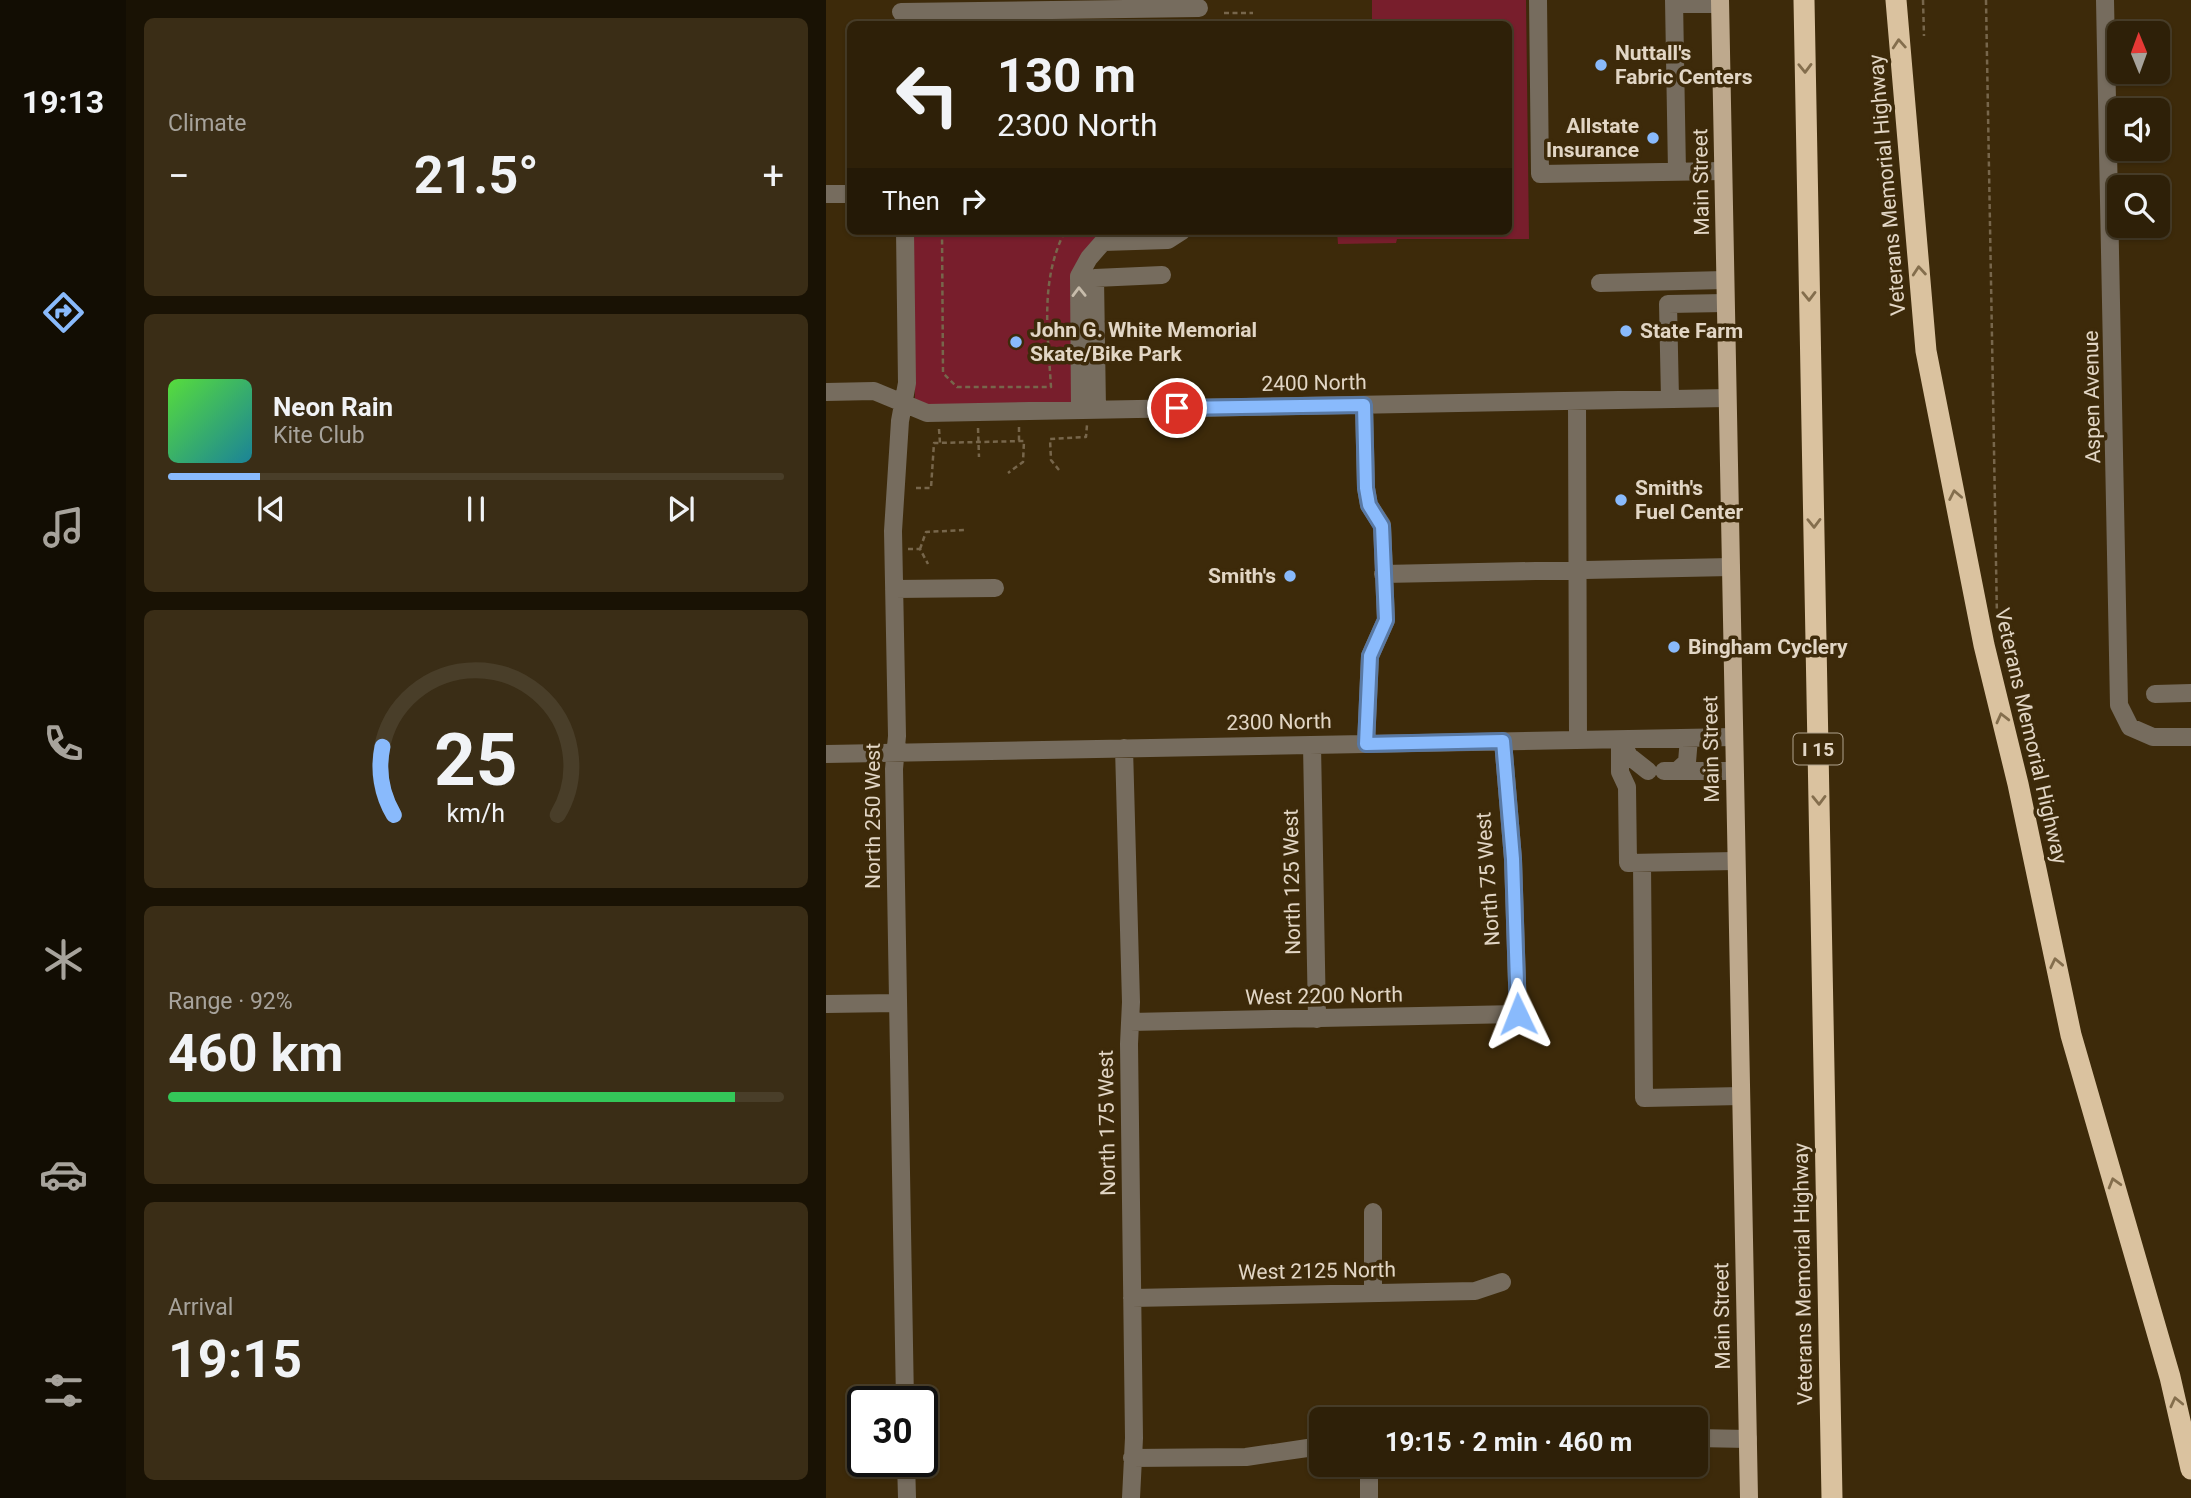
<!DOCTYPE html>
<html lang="en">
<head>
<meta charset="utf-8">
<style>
	:root { --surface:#2e2008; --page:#3a2d16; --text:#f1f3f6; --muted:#a7a39c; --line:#493e29; --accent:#89bafc }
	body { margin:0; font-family:Roboto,sans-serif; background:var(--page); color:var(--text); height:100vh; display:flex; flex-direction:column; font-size:26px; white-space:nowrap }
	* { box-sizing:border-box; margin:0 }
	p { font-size:23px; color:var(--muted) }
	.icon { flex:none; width:38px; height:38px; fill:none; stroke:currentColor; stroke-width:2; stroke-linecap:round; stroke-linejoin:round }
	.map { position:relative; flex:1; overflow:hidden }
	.side { display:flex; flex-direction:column; gap:18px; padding:18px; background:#191204; width:700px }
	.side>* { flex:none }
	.banner { position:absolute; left:21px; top:21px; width:665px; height:214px; border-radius:10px; box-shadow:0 2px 5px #0004,0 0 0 2px var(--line); background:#2e2008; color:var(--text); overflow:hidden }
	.needle { width:46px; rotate:359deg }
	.buttons { position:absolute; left:1281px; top:21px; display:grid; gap:14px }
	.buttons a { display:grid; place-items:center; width:63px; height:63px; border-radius:10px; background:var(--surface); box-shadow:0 2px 5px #0004,0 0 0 2px var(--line); font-size:35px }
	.speed { position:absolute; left:21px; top:1386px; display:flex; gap:14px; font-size:35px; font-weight:700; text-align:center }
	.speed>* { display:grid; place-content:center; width:91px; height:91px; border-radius:50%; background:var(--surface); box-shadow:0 2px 5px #0004,0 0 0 2px var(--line); line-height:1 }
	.speed .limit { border:4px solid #111; border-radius:10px; background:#fff; color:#111 }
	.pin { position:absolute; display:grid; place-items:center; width:60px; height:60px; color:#fff; margin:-30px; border:4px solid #fff; border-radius:50%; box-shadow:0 2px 7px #0007 }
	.me { position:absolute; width:77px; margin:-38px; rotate:358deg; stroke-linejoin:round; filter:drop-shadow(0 0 5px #0008) }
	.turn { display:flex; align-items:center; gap:24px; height:147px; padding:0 35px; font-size:32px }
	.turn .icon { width:91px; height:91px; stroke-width:2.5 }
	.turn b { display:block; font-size:49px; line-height:60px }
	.then { display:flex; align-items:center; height:66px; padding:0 35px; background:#0003; gap:14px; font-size:26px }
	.big { font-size:52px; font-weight:700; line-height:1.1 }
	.side .tile { flex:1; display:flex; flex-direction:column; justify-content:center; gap:10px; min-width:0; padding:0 24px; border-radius:10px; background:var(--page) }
	.side .dial { align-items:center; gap:0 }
	.dial svg { height:182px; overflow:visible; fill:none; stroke:var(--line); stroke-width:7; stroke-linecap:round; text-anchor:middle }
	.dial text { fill:var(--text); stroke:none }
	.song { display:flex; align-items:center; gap:21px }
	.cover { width:84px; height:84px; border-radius:10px; background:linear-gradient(135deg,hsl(110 70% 55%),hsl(190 70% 35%)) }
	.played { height:7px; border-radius:4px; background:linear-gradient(90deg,var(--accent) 15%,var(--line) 15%) }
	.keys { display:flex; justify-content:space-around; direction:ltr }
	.heat { display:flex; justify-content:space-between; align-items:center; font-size:38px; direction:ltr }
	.charge { height:10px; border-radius:5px; background:linear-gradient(90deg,#34c759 92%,var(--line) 0) }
	.trip { position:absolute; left:483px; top:1407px; width:399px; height:70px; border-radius:10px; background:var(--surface); box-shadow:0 2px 5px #0004,0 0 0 2px var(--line); font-weight:700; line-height:70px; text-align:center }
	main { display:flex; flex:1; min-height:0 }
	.dock { display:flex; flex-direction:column; width:126px; justify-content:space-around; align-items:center; background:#120d03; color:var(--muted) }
	.dock .icon { width:49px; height:49px }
	.dock .current { color:var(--accent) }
	.dock b { font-size:32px; color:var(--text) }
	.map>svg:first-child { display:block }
</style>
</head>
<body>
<main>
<nav class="dock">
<b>19:13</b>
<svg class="icon current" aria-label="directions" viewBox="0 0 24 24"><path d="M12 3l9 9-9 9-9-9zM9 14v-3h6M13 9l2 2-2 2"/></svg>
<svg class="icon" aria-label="music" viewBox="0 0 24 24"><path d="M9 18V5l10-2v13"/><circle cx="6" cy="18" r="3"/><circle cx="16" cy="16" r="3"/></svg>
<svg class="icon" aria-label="phone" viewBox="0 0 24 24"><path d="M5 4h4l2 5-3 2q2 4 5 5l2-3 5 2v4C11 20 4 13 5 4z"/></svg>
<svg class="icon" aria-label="climate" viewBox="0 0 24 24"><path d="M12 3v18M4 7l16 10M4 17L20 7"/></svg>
<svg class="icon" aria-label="car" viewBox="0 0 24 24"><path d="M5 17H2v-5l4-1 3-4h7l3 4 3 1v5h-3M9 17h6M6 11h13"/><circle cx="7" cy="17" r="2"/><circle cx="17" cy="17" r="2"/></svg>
<svg class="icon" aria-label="filters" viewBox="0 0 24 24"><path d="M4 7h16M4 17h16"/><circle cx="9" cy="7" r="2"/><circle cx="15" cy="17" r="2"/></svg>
</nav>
<section class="side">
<div class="tile"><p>Climate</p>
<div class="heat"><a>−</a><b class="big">21.5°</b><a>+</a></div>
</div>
<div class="tile">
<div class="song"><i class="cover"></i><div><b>Neon Rain</b><p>Kite Club</p></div></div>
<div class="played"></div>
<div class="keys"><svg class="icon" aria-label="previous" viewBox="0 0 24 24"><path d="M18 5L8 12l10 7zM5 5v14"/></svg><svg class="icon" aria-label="pause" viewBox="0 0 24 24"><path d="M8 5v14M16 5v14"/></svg><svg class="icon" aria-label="next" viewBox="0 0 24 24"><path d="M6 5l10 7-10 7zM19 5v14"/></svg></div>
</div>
<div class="tile dial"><svg viewBox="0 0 100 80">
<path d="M14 69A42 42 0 1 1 86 69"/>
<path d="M14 69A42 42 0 0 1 9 39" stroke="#89bafc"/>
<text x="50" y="56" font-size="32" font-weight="700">25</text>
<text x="50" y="72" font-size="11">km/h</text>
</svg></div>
<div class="tile"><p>Range · 92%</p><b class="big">460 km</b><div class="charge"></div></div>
<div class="tile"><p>Arrival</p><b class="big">19:15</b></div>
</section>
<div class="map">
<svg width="1365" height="1498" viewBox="0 0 1365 1498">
	<rect width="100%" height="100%" fill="#3d2a0a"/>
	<path fill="#781e2c" d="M546,0H700L703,239H571L570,243L512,244L511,231H682V24H546Z
		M87,231H343L259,252L248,404L89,407Z"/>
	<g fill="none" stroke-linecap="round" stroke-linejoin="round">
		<path stroke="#77664b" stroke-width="2.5" stroke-dasharray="5 3.5" stroke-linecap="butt" d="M1097,0L1098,36
			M1160,0L1171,618
			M398,13H427
			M116,231L117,373L131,387H225C222,335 214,284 237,235L247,231
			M193,427V441
			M152,428L153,457
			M113,429L114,443
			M233,470L225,460L224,439L260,437L261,425
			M90,488H105L108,443L198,441L197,462L182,473
			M82,549H94L102,564
			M94,549L100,532L139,530"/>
		<path stroke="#766c5e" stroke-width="18" d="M712,0L714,174L897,171
			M848,0L851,172
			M1279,0L1293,705L1304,727L1327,737H1365
			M848,4H894
			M75,12L373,8
			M0,194H24
			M79,231L81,383L74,421L67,531L71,736L68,769L79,1402
			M774,283L899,280
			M0,392L48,391L101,413L901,398
			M844,399L842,304L899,303
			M751,401L752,740
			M538,405L540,488L543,505L556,525L560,620L544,656L540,744
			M254,409L253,276L263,258L277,242L342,240L356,231
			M271,409L269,278L336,275
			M557,574L905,567
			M68,589L169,588
			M1329,694L1365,693
			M794,740V772L801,787L802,863L909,861
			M794,740L803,756L822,771
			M486,745L491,1019
			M298,748L305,1002L303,1044L308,1438L305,1498
			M0,754L907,737
			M838,771H851L861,762L863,738
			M851,771H908
			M816,863L818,1098L915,1096
			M0,1004L71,1003
			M304,1022L692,1014L687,859L677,741
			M547,1212V1293
			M306,1298L649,1291L676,1282
			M870,1438L922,1439
			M306,1458L420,1457L495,1446
			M80,1461L81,1498
			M543,1465V1498"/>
		<path stroke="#bea98d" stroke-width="18" d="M894,0L923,1498"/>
		<path stroke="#dac29f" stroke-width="21" d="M978,0L1006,1498
			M1070,0L1100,351L1158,645L1192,784L1245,1035L1344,1377L1365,1469"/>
	</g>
	<defs><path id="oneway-chevron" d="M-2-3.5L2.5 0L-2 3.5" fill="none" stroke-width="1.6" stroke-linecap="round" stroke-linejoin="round" transform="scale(1.75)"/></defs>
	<g stroke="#846e4d">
		<use href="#oneway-chevron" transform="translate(1073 44) rotate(-94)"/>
		<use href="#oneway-chevron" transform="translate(979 68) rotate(89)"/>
		<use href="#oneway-chevron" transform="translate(1093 271) rotate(-95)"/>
		<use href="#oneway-chevron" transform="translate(983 296) rotate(89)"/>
		<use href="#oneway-chevron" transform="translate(1129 495) rotate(-101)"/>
		<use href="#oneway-chevron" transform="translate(988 523) rotate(89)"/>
		<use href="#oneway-chevron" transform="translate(1176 718) rotate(-104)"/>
		<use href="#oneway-chevron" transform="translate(993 800) rotate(89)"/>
		<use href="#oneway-chevron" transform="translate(1230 963) rotate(-102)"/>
		<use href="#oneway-chevron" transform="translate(1288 1183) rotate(-106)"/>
		<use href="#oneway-chevron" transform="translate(1350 1402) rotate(-103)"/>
	</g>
	<use stroke="#c7bcab" href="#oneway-chevron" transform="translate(253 292) rotate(-91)"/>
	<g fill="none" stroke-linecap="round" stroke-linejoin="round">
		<defs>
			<path id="route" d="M351,408L538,405L540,488L543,505L556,526L560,620L544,656L540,744L677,741L687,859L692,1014"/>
		</defs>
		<use href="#route" stroke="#5979a4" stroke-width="18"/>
		<use href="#route" stroke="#89bafc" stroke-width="12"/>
	</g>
	<g fill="#89bafc" stroke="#3d2a0a" stroke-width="2.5">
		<circle cx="775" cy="65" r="7"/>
		<circle cx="827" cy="138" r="7"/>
		<circle cx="800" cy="331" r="7"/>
		<circle cx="190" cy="342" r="7"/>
		<circle cx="795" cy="500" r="7"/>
		<circle cx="464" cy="576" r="7"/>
		<circle cx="848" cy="647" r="7"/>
	</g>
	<g text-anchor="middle" stroke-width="7" stroke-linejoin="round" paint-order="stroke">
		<rect fill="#3d2a0a" stroke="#b0a28d" stroke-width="2" x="967.5" y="733.5" width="49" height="31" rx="5"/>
		<g font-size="19" font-weight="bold" fill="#e2d6c5">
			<text x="992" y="756">I 15</text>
		</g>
		<g font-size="21" font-weight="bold" fill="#e2d6c5" stroke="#3d2a0a" text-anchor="start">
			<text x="789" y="60">Nuttall's<tspan x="789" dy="24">Fabric Centers</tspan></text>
			<text x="813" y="133" text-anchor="end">Allstate<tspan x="813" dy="24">Insurance</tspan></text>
			<text x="204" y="337">John G. White Memorial<tspan x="204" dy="24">Skate/Bike Park</tspan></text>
			<text x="814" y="338">State Farm</text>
			<text x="809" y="495">Smith's<tspan x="809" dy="24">Fuel Center</tspan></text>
			<text x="450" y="583" text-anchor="end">Smith's</text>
			<text x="862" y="654">Bingham Cyclery</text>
		</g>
		<g font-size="21" fill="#e2d6c5" stroke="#3d2a0a">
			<text transform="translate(875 182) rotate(-91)" y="7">Main Street</text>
			<text transform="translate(1061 185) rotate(-95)" y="7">Veterans Memorial Highway</text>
			<text transform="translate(488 383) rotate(-1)" y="7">2400 North</text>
			<text transform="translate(1266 397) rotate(-91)" y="7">Aspen Avenue</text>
			<text transform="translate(453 722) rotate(-1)" y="7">2300 North</text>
			<text transform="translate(1205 736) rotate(77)" y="7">Veterans Memorial Highway</text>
			<text transform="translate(885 749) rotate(-91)" y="7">Main Street</text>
			<text transform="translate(47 816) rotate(-90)" y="7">North 250 West</text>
			<text transform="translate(662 879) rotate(-94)" y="7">North 75 West</text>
			<text transform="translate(466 882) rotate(-91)" y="7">North 125 West</text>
			<text transform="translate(498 996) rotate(-1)" y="7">West 2200 North</text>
			<text transform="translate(281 1123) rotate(-91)" y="7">North 175 West</text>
			<text transform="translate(491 1271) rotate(-1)" y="7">West 2125 North</text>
			<text transform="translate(977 1274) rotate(-91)" y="7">Veterans Memorial Highway</text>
			<text transform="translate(896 1316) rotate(-91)" y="7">Main Street</text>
		</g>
	</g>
</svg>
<div class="buttons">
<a><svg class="needle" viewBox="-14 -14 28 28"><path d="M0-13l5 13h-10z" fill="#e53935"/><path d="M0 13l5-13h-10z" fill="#a7a39c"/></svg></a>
<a><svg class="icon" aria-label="sound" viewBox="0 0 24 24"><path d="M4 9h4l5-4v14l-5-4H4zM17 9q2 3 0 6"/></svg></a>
<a><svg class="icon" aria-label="search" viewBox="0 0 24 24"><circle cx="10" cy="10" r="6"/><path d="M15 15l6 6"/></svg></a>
</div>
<div class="speed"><div class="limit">30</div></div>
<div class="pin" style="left:351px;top:408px;background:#d93025"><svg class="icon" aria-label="arrive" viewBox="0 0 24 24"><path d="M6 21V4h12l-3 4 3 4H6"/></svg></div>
<svg class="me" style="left:692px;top:1014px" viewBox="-20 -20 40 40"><path d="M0-17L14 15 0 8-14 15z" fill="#89bafc" stroke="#fff" stroke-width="4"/></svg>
<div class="trip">19:15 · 2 min · 460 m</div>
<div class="banner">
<div class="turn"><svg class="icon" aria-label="left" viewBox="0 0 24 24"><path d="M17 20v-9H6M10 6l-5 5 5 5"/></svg><div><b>130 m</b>2300 North</div></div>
<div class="then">Then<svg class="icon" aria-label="right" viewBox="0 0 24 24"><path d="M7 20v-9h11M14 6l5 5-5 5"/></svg></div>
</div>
</div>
</main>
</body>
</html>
